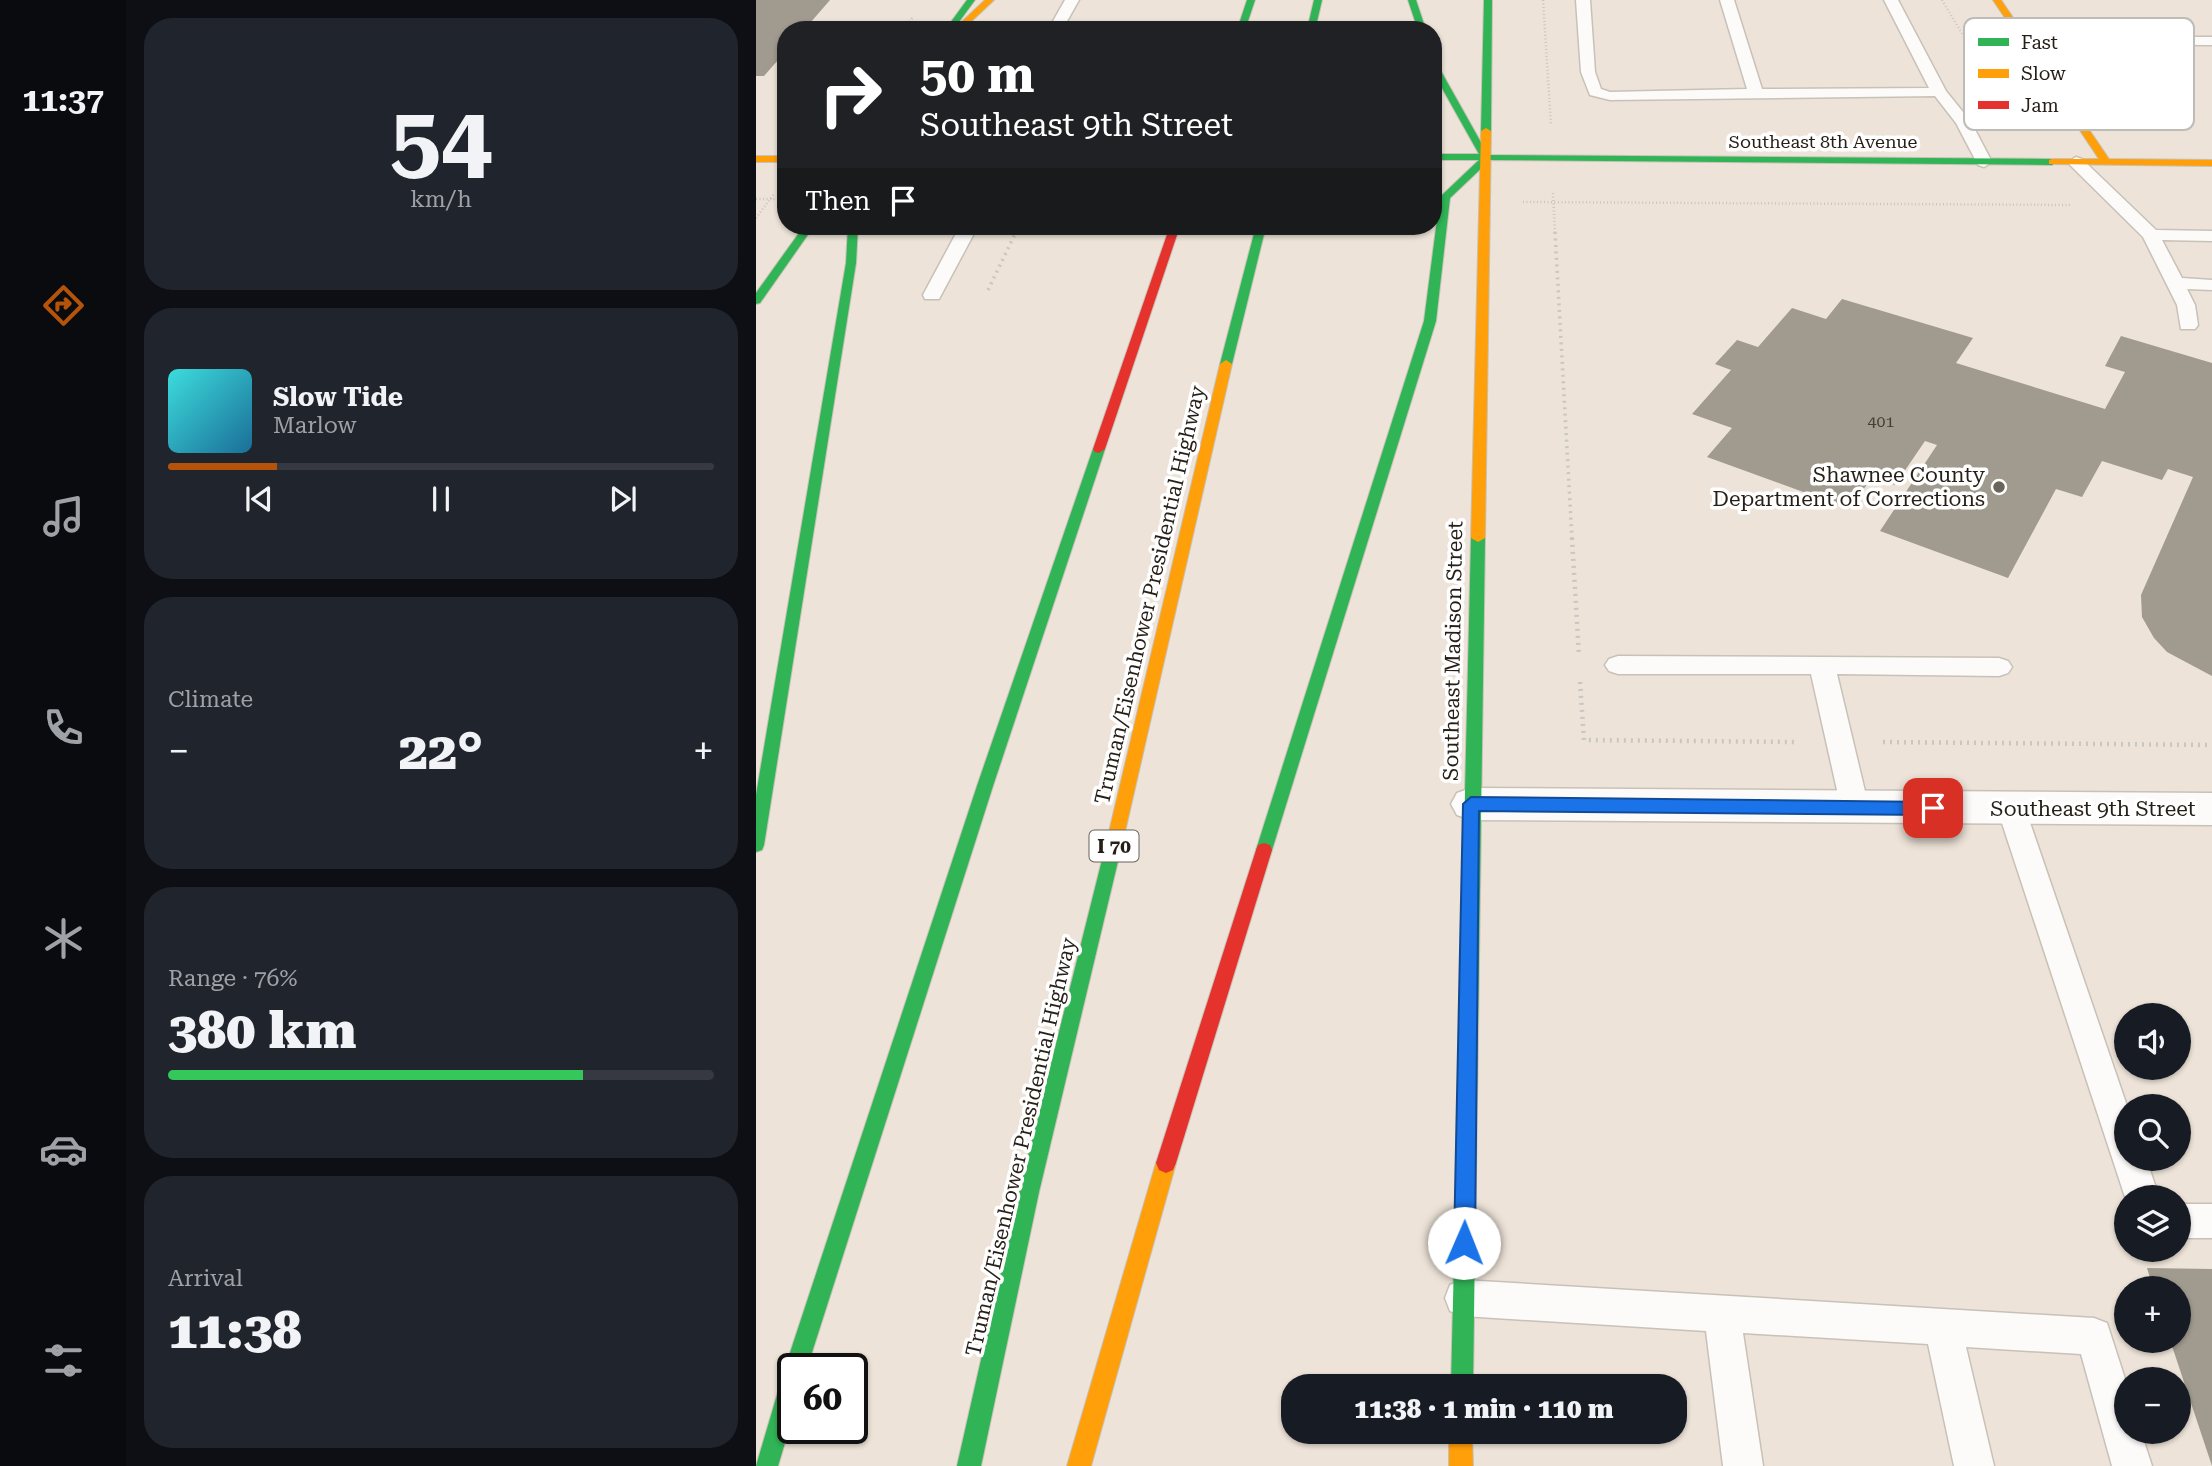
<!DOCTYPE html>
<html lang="en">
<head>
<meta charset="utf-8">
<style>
	:root { --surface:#171b24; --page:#20242c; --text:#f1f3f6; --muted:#9ea1a6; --line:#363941; --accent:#b45309 }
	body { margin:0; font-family:"Roboto Serif",serif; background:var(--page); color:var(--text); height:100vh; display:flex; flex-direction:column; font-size:26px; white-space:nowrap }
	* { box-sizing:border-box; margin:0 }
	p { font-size:23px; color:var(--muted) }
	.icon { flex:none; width:38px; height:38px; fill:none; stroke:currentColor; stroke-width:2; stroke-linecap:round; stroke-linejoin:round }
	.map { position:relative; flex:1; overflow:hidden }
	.panel { display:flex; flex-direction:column; gap:18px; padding:18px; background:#0d0f14; width:630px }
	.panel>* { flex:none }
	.top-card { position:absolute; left:21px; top:21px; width:665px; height:214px; border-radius:28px; box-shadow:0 2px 5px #0004; background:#202124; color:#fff; overflow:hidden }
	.controls { position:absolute; left:1358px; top:1003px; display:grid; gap:14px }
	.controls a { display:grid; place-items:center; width:77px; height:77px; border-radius:50%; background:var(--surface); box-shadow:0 2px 5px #0004; font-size:35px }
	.speed { position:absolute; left:21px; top:1353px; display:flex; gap:14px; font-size:35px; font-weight:700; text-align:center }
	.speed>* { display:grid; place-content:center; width:91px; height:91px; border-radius:50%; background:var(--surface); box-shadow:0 2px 5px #0004; line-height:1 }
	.speed .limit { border:4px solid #111; border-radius:10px; background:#fff; color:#111 }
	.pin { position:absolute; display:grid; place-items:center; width:60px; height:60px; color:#fff; margin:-30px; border-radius:14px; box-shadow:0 4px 10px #0006 }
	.me { position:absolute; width:77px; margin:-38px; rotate:1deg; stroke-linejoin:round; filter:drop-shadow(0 0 5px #0008) }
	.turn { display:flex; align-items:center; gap:24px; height:147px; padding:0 28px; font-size:32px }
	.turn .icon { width:91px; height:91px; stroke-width:2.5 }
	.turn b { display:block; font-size:49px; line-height:60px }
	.then { display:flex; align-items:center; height:66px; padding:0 28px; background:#0003; gap:14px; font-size:26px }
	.big { font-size:52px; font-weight:800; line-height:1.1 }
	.panel .card { flex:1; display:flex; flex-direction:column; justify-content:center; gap:10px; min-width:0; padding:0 24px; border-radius:28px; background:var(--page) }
	.panel .dial { align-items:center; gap:0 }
	.dial b { font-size:91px; line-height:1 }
	.song { display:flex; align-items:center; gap:21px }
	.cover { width:84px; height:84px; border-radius:10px; background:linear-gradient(135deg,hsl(180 70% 55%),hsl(200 70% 35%)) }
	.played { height:7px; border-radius:4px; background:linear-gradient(90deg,var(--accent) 20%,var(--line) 20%) }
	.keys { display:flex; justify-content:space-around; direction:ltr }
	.heat { display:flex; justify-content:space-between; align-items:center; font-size:38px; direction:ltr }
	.charge { height:10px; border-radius:5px; background:linear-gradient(90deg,#34c759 76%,var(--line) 0) }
	.trip { position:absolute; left:525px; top:1374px; width:406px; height:70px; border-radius:28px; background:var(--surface); box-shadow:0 2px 5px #0004; font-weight:800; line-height:70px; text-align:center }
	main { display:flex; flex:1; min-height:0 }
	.dock { display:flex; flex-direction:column; width:126px; justify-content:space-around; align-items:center; background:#090b0e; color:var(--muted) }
	.dock .icon { width:49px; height:49px }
	.dock .selected { color:var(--accent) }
	.dock b { font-size:32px; color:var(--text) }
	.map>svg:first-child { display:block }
</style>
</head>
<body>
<main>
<nav class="dock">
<b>11:37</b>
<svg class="icon selected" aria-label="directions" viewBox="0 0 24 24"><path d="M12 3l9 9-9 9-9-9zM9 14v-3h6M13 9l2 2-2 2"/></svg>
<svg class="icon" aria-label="music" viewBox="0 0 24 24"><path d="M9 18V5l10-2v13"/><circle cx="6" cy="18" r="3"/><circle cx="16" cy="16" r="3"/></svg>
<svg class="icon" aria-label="phone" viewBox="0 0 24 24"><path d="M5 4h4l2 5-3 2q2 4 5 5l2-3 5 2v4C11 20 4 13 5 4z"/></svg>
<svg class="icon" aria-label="climate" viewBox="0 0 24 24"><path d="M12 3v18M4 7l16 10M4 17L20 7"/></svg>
<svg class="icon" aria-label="car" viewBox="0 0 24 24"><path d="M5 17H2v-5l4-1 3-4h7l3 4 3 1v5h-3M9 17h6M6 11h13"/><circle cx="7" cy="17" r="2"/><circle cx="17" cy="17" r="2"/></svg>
<svg class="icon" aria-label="filters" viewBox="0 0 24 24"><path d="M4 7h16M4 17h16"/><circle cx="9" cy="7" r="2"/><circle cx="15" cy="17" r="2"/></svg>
</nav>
<section class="panel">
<div class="card dial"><b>54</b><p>km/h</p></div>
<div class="card">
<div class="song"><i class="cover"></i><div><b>Slow Tide</b><p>Marlow</p></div></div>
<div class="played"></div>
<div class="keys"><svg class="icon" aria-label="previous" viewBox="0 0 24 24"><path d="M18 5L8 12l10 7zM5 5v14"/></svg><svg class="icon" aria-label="pause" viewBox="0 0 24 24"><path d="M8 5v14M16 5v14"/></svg><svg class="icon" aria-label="next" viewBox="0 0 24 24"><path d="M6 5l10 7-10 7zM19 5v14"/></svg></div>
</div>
<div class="card"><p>Climate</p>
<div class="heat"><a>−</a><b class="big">22°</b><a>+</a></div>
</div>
<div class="card"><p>Range · 76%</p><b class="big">380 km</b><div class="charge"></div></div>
<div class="card"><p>Arrival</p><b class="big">11:38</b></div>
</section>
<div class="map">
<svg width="1456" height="1466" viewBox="0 0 1456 1466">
	<rect width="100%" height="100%" fill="#ede3d8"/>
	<path fill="#a09a8f" d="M0,0H74L48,30H30V51L8,76H0Z
		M1086,299L1217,338L1200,363L1349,409L1369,372L1349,366L1365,336L1456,363V676L1411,652L1398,638L1386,617L1385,595L1437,477L1412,469L1406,480L1346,461L1326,497L1300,489L1252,578L1124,531L1181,445L1169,441L1139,485L1116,477L1094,509L951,457L976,428L936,414L975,370L959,364L981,340L1002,347L1036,308L1070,319Z
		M1391,1268L1456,1269V1466L1414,1340H1423V1288H1397Z"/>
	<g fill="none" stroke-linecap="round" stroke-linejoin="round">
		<defs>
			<path id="lane" d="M309,0H323L306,30H292Z
				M820,0H834L839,72L845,89L854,92L991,89L964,0H978L1006,89L1173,88L1128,0H1142L1190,91L1215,122L1236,162L1228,167L1222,165L1200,123L1179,96L854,100L834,95L825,72Z
				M1268,37H1456V45L1263,44V38Z
				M1320,157L1326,159L1400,230L1456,231V241L1406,240L1426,278L1456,280V290L1431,289L1439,305L1442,325L1439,329H1425L1421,305L1387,237L1314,165L1312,162Z
				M204,226H222L183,299H169L167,295Z
				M862,656L1243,658L1252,661L1256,667L1252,673L1243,676L1081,674L1113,808L1109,816L1099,819L1089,816L1085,808L1055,674H862L853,671L849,665L853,659Z
				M1255,797L1265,800L1269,808L1371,1106L1370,1158H1390L1403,1197H1370V1201L1369,1197L1241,808L1245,800Z
				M1423,1204H1456V1238H1423Z
				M707,1280L1338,1318L1351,1323L1370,1382V1432H1385L1396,1466H1356L1325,1354L1210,1347L1238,1466H1198L1172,1344L987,1333L1007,1466H967L950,1331L707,1316L694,1311L689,1298L694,1285Z"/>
			<path id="street" d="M715,788L1456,793V825L715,820L701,815L695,804L701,793Z"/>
			<path id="fast" d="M211,0H219L197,30H189Z
				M491,0H499L489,30H481Z
				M558,0H566L559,30H551Z
				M652,0H660L670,30H662Z
				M728,0H736L735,131L730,134L725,131Z
				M677,61L681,64L732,155L1296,159L1301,162L1296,165L734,160L694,198L680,321L516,850L514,855L508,857L502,855L500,850L668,321L684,197L723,160H677V154H723L677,72Z
				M48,226H58L4,303L0,304V293Z
				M92,226H102L100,263L8,845L6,850L0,852V795L90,263Z
				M500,226H510L476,364L470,368L464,364Z
				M343,445L349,449L237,786L51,1368H37V1416L22,1466H0L29,1368L221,786L337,449Z
				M722,534L729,538L717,1386H695L715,538Z
				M360,829L366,831L368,836L283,1192L225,1466H201L263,1192L352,836L354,831Z"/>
			<path id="slow" d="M229,0H238L206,30H197Z
				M1237,0H1245L1353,159L1456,160V166L1293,164V160L1296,159H1343Z
				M730,128L735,131L729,538L722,542L715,538L725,131Z
				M0,156H30V162H0Z
				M470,360L476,364L368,836L366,841L360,843L354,841L352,836L464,364Z
				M410,1153L417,1156L420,1163L335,1466H311L400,1163L403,1156Z
				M693,1432H716L717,1466H693Z"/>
			<path id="jam" d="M414,226H424L349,449L343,453L339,452L337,449Z
				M508,843L514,845L516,850L420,1163L417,1170L410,1173L403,1170L400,1163L500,850L502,845Z"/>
		</defs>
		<use href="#lane" stroke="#c8c1b8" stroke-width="3"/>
		<use href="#street" stroke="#c8c1b8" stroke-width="3"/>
		<use href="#fast" stroke="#c8c1b8" stroke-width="2"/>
		<use href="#slow" stroke="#c8c1b8" stroke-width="2"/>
		<use href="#jam" stroke="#c8c1b8" stroke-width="2"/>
		<path stroke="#cac6c2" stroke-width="2.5" stroke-dasharray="1 2.5" stroke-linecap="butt" d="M787,0L795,125
			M1186,0L1259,123
			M147,30L157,17
			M1245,122H1278
			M1368,123H1387L1391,129
			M797,193L799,234
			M0,199H30
			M767,202L1315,205
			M0,218L18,194
			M259,234L263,226"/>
		<path stroke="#cac6c2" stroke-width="3.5" stroke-dasharray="2 4.5" stroke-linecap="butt" d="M799,232L816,539
			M232,290L260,232"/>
		<path stroke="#cac6c2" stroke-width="4.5" stroke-dasharray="2 5" stroke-linecap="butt" d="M816,538L823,656
			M824,682L828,740L1041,742
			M1127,742L1456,745"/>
		<use href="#lane" fill="#fcfbf9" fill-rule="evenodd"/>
		<use href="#street" fill="#fcfbf9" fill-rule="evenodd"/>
		<use href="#fast" fill="#30b455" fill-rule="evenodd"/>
		<use href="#slow" fill="#ff9f0a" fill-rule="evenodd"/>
		<use href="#jam" fill="#e5322d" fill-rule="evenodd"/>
	</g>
	<path fill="#1a73e8" stroke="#114b97" stroke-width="2" d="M715,797L1177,802L1185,808L1177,815L723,811L719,1243L716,1251L708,1254L701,1251L698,1243L707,804Z"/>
	<circle fill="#6c645b" stroke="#fff" stroke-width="2.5" cx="1243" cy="487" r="7"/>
	<g text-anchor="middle" stroke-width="7" stroke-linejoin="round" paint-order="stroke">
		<g font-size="16" fill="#443e35">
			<text x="1125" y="427">401</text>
		</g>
		<g font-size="18" fill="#261f17" stroke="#fff">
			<text x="1067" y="148">Southeast 8th Avenue</text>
		</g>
		<rect fill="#fff" stroke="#67625d" stroke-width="2" x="333.5" y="830.5" width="49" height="31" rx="5"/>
		<g font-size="19" font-weight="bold" fill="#261f17">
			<text x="358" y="853">I 70</text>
		</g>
		<g font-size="21" fill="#261f17" stroke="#fff" text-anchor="end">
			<text x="1229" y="482">Shawnee County<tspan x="1229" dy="24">Department of Corrections</tspan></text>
		</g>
		<g font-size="21" fill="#261f17" stroke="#fff">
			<text transform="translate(394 595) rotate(-77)" y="7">Truman/Eisenhower Presidential Highway</text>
			<text transform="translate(697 651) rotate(-89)" y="7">Southeast Madison Street</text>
			<text x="1337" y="816">Southeast 9th Street</text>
			<text transform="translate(265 1147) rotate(-77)" y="7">Truman/Eisenhower Presidential Highway</text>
		</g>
	</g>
	<rect x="1208" y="18" width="230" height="112" rx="10" fill="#fff" stroke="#bebcb9" stroke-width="2"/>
	<rect x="1222" y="38" width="31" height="8" fill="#30b455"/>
	<rect x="1222" y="69" width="31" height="9" fill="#ff9f0a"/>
	<rect x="1222" y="101" width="31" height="8" fill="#e5322d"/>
	<g font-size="19" fill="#261f17">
		<text x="1265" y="49">Fast</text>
		<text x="1265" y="80">Slow</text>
		<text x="1265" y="112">Jam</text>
	</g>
</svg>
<div class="controls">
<a><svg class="icon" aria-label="sound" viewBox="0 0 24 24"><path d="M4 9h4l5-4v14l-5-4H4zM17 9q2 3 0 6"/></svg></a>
<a><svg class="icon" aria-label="search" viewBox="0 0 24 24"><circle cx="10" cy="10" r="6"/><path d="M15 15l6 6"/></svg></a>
<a><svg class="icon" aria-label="layers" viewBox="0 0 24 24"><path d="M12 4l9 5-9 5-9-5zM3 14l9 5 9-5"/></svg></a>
<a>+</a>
<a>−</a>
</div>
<div class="speed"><div class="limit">60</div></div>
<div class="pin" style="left:1177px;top:808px;background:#d93025"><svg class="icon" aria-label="arrive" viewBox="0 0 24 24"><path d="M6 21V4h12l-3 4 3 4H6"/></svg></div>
<svg class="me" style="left:708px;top:1243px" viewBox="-20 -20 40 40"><circle r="19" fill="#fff"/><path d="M0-13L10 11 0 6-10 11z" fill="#1a73e8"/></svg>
<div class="trip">11:38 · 1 min · 110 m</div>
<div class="top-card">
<div class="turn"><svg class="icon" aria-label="right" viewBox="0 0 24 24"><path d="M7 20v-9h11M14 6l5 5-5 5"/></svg><div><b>50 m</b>Southeast 9th Street</div></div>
<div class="then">Then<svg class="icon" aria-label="arrive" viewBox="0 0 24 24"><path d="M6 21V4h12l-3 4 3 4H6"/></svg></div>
</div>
</div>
</main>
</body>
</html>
